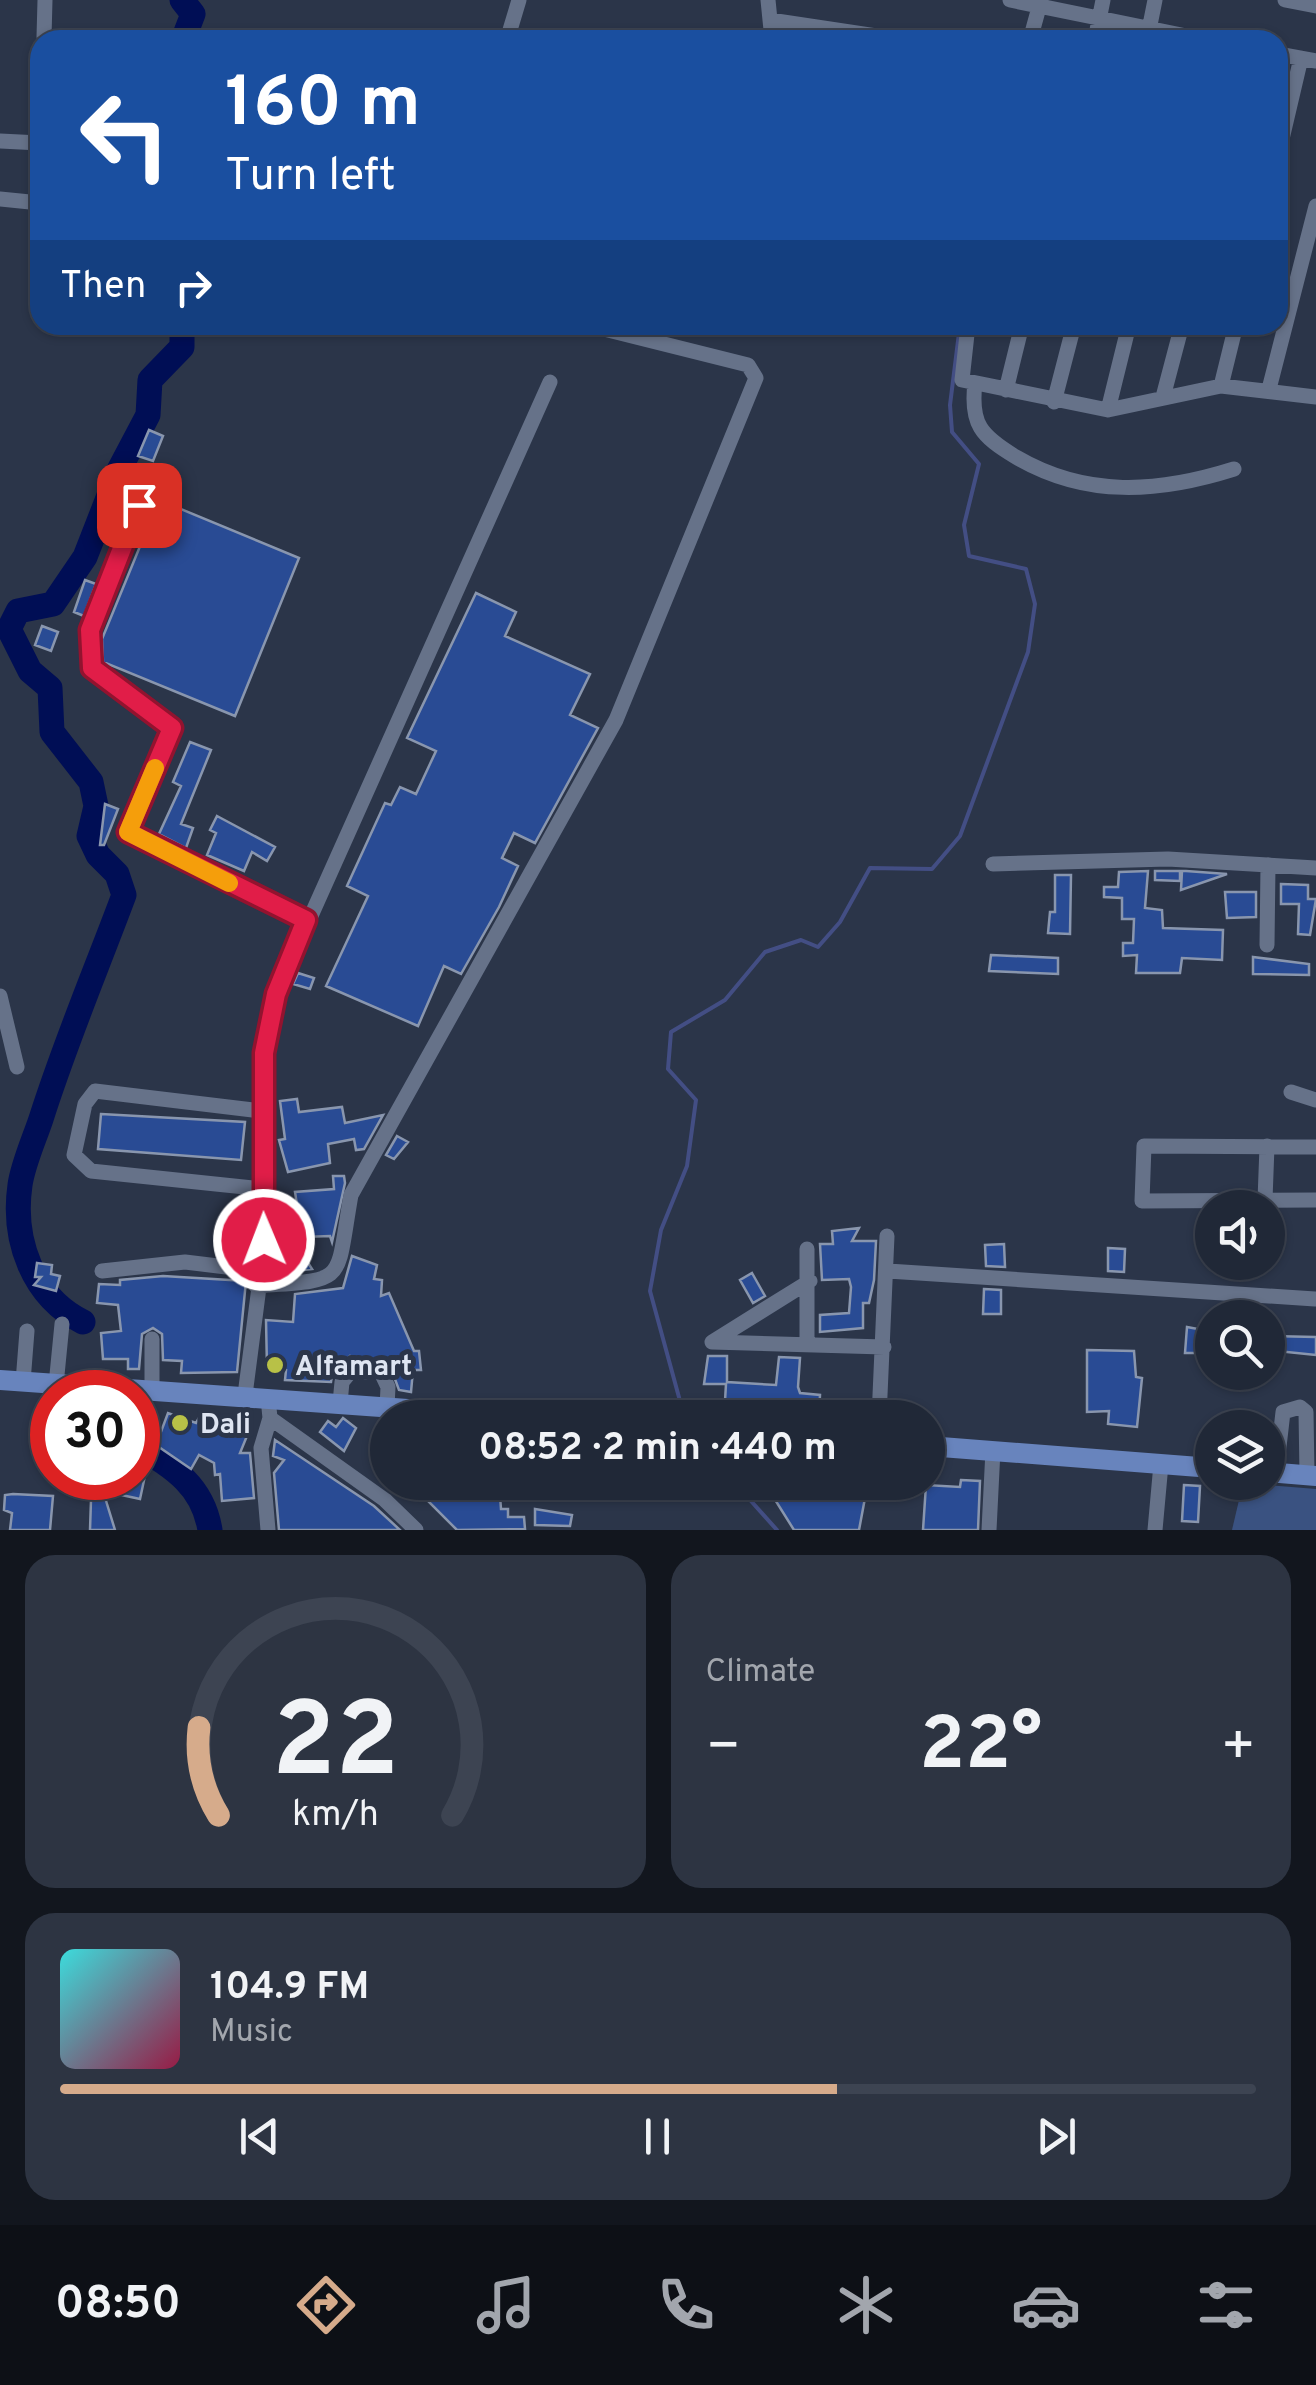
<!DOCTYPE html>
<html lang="en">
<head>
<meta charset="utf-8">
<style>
	:root { --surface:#202837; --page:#2d3442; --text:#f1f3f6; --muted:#a2a6ad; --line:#3d4452; --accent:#d6ab8b }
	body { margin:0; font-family:Overpass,sans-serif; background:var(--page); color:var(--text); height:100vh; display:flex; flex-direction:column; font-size:38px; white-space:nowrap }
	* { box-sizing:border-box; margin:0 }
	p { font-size:32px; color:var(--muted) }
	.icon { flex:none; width:55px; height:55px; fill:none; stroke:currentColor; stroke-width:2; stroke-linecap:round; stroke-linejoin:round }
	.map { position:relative; height:1530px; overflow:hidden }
	.details { display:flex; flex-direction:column; gap:25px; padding:25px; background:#12161e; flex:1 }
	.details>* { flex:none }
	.banner { position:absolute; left:30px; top:30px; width:1258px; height:305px; border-radius:30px; box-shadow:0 2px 8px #0004,0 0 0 2px var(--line); background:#1a4fa0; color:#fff; overflow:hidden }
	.buttons { position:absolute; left:1195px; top:1190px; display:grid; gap:20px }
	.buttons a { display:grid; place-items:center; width:90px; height:90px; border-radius:50%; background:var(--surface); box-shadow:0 2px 8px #0004,0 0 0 2px var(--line); font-size:50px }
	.speed { position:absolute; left:30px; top:1370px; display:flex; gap:20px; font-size:50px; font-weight:700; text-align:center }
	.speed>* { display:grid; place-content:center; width:130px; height:130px; border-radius:50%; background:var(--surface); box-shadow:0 2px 8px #0004,0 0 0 2px var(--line); line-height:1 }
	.speed .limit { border:15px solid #d22; background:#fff; color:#111 }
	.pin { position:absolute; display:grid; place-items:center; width:85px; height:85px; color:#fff; margin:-42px; border-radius:20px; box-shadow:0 5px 15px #0006 }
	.me { position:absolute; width:110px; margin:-55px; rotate:359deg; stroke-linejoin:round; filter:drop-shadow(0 0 8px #0008) }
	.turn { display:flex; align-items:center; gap:35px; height:210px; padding:0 30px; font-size:45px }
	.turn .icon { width:130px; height:130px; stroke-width:2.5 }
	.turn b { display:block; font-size:70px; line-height:85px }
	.then { display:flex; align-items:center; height:95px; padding:0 30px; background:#0003; gap:20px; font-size:38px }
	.big { font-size:75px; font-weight:700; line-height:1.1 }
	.details .tile { flex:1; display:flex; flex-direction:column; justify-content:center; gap:15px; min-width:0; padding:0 35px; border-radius:30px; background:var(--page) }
	.details .dial { align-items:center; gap:0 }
	.dial svg { height:260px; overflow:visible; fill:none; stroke:var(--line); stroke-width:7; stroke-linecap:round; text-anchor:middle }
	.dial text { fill:var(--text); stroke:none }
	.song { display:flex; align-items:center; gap:30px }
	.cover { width:120px; height:120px; border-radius:15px; background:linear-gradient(135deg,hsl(180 70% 55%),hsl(340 70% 35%)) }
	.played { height:10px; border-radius:5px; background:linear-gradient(90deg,var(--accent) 65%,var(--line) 65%) }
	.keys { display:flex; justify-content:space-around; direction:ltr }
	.heat { display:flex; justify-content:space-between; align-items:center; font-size:55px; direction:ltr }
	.details .tiles { flex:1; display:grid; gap:25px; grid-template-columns:1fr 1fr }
	.tile:last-child { grid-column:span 2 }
	.trip { position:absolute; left:370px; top:1400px; width:575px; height:100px; border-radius:50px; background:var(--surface); box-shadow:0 2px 8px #0004,0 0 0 2px var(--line); font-weight:700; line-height:100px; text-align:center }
	.tabs { display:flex; height:160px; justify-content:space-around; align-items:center; background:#0d1016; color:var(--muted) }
	.tabs .icon { width:70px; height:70px }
	.tabs .selected { color:var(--accent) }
	.tabs b { font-size:45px; color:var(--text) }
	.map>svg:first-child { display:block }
</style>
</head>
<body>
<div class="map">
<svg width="1316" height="1530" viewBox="0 0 1316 1530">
	<rect width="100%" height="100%" fill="#2b3549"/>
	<path fill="#3a5281" d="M1243,1483L1316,1489V1530H1232Z"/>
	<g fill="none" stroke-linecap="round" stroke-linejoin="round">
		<path stroke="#434e84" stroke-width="4" d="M680,1401L650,1291L661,1230L687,1166L696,1100L668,1069L671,1032L725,1000L765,952L801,940L818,947L840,922L870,868L932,869L960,836L1028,652L1035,604L1026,569L969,556L964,525L979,464L952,432L950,405L960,325
			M734,1482L777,1530"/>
		<path stroke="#000e55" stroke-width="25" d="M182,0L193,14L183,40
			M83,1322C33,1297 12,1241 20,1185C23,1164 34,1140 41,1119C65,1043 96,970 124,895L117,874L98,855L89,836L96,806L91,782L52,732L50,688L30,671L9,629L18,611L53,604L85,557L119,470L148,415L150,380L182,347V325
			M138,1446C174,1468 203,1486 210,1530"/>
	</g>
	<path fill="#294b94" stroke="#8996ae" stroke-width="2.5" d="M149,430L163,436L153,461L138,456Z
		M159,500L299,558L235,716L103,662L102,639Z
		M85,580L96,584L84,616L74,612Z
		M476,593L516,612L505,636L590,674L570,715L598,728L535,843L514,833L502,858L518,866L499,907L461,974L444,966L418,1026L326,986L368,896L347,886L385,803L391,805L400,787L416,794L436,751L407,738Z
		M42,626L58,632L51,651L35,645Z
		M190,742L211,750L181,824L193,828L186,848L159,834L181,786L173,782Z
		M105,804L118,809L104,845H100Z
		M217,816L275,847L267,861L252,852L244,871L207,855L216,833L210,830Z
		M1148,871L1145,908L1162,910L1163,928L1223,930L1222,960L1182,958L1180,973H1136L1137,955L1123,956V943H1133L1134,919H1122V898L1104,897V887H1118L1119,872Z
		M1155,871H1180V881L1155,880Z
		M1182,871H1186L1227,874L1181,890Z
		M1055,875H1071L1070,934L1048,933L1050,912H1055Z
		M1281,884L1308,885V899H1316L1310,935L1298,934L1299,904H1281Z
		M1225,892H1256V917L1227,918Z
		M991,955L1058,958V974L989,971Z
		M1253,957L1309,964V975L1253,974Z
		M298,973L314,978L310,989L293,984Z
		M297,1099L299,1112L342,1107L345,1123L383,1115L364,1149L356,1150L354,1139L328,1144L330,1163L288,1172L279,1140L285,1139L280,1101Z
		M101,1114L245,1122L241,1160L98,1149Z
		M397,1136L408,1142L394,1159L386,1155Z
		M333,1176H344L345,1183L332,1242L330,1236L303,1237L301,1261H307L312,1269L280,1273L282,1239H276V1225L300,1224L295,1192L334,1189Z
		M859,1228L852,1241H876L874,1280L869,1303H863V1328L820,1332V1315L849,1313L851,1287L849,1279L822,1280L820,1244H833L832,1231Z
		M1004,1244L1005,1267L986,1266L985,1245Z
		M1108,1248L1125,1249L1124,1272L1108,1271Z
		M352,1256L377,1265L374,1279L382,1280L381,1296L389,1293L414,1351H419L421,1370H413L411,1392L399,1390L389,1363L381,1357L369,1362L371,1378H360L365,1361L350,1356L339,1368H333L331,1382L285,1380L286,1370L267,1368L266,1320L293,1322L295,1294L343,1288Z
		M37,1263L52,1265L51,1274L60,1276L56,1291L34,1285L41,1277H35Z
		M752,1273L765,1296L753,1303L740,1280Z
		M163,1276L246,1281L237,1372L181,1373L182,1361L163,1360L162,1334L153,1328L142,1334L139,1369H128V1359H103L101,1333L121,1331L118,1305L97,1303L99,1284L120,1285V1280Z
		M984,1289L1001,1290V1314H983Z
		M1187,1327L1198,1329L1196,1353H1185Z
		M1268,1336L1316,1337V1355L1268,1350Z
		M1087,1350L1134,1351L1136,1377L1142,1378L1137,1427L1108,1424L1109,1411L1087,1412Z
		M708,1356H727V1382L776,1385L779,1357L800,1358L798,1387L800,1393L820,1395L819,1415L803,1414V1406L725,1401L726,1384H704Z
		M202,1412L249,1431L240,1453H250L254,1498L222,1501L220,1474L215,1475L214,1463L199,1455L191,1469L156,1445L168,1413L196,1423Z
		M343,1418L356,1428L344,1451L320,1432L328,1421L336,1427Z
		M275,1440L374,1506L400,1530H279L274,1473L284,1460L273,1456Z
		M138,1455L149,1457L140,1499L103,1491L115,1530H90L91,1500L87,1498L95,1489L66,1482V1478H138Z
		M961,1480L980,1481L978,1530H923L926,1485L960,1487Z
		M420,1482H499L501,1509H508V1517H524L525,1529L457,1530L415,1488Z
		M764,1482H868L859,1530H794Z
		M1184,1485L1200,1486L1198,1522L1182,1521Z
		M13,1494L53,1496L50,1530H10L12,1513L4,1510L5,1495Z
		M535,1509L572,1515L570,1526L535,1525Z"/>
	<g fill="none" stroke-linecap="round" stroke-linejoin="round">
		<path stroke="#667289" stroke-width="15" d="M45,0L44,37L93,40
			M768,0L772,40
			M1010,0L1206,40
			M1285,0L1316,6
			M770,20L903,40
			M507,40L519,0
			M1030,40L1041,0
			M1095,40L1103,0
			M1147,40L1155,0
			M1278,54L1316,61
			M0,141L40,143
			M1278,156L1301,58
			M0,199L40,203
			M968,325L962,380L1108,410L1221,386L1316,397
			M975,383C970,424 981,436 1016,457C1086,498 1158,493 1234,469
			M1221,386L1236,325
			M1269,389L1316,206
			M1006,390L1022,325
			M1163,397L1182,325
			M1054,402L1074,325
			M1108,410L1129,325
			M139,505L90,630L92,668L172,728L129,832L305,920
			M993,864L1168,859L1316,868
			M1267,945L1268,865
			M0,996L17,1067
			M1291,1092L1316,1100
			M261,1111L95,1091L85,1104L74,1155L91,1171L264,1189
			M1316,1147L1144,1146L1142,1201L1316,1200
			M1265,1200L1267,1146
			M102,1271L185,1262L259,1271
			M888,1271L1315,1299
			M810,1281L712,1342L884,1347
			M256,1286C349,1279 335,1286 351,1195L616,720L756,378L748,365L588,325
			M807,1345V1249
			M379,1368L388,1387L387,1407
			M23,1382L27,1331
			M56,1385L62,1324
			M152,1390V1339
			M245,1395L265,1241L264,1053L276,994L550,382
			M268,1398L270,1418L385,1500L416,1530
			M340,1403L342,1382L355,1366
			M879,1418L887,1236
			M1276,1473L1283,1412L1300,1407L1306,1412L1307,1475
			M268,1530L261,1448L270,1418
			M989,1530L993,1450
			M1155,1530L1161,1464"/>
		<path stroke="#6884bd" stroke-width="20" d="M0,1380L536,1418
			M928,1446L1212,1468
			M1268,1472L1316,1476"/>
	</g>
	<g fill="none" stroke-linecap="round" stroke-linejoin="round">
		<defs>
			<path id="route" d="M139,505L90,630L92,668L172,728L128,832L306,920L276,994L264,1053V1240"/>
		</defs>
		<use href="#route" stroke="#92132f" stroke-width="25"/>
		<use href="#route" stroke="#e11d48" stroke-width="18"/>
		<path stroke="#f59e0b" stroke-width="18" d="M155,768L128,832L229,883"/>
	</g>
	<g fill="#b8c147" stroke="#2b3549" stroke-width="4">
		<circle cx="275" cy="1365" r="10"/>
		<circle cx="180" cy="1423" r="10"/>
	</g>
	<g text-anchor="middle" stroke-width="10" stroke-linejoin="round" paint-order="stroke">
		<g font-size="28" font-weight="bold" fill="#dee5f2" stroke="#2b3549" text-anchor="start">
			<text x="295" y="1375">Alfamart</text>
			<text x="200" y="1433">Dali</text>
		</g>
	</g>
</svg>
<div class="buttons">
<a><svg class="icon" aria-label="sound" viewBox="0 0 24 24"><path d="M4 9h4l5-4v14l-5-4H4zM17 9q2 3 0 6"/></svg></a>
<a><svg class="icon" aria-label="search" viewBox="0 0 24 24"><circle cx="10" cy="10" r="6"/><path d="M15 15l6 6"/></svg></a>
<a><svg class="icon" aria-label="layers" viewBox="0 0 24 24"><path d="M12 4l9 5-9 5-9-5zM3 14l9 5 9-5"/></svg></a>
</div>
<div class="speed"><div class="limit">30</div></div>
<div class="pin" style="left:139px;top:505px;background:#d93025"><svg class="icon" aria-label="arrive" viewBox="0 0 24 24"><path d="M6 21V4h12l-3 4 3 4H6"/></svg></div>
<svg class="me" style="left:264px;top:1240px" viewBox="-20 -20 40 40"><circle r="17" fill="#e11d48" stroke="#fff" stroke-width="3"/><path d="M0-11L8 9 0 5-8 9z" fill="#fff"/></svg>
<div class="trip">08:52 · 2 min · 440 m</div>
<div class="banner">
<div class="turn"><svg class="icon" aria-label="left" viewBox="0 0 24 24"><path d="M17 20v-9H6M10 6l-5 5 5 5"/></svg><div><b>160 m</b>Turn left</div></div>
<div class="then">Then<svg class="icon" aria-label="right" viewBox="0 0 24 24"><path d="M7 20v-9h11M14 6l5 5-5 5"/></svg></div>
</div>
</div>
<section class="details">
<div class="tiles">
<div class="tile dial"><svg viewBox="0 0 100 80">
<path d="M14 69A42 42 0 1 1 86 69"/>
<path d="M14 69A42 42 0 0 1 8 42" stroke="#d6ab8b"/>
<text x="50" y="56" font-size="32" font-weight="700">22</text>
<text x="50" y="72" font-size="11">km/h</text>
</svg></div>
<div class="tile"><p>Climate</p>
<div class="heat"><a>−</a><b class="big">22°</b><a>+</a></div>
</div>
<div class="tile">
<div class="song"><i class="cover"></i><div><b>104.9 FM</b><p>Music</p></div></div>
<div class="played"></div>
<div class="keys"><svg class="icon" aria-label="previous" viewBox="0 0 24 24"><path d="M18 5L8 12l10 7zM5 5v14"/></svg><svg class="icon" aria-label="pause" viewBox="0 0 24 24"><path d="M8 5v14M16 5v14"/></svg><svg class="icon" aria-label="next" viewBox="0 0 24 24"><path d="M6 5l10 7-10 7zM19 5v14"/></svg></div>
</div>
</div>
</section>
<nav class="tabs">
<b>08:50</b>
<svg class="icon selected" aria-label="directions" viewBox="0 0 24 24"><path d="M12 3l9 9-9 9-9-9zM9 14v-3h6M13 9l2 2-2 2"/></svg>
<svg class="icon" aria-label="music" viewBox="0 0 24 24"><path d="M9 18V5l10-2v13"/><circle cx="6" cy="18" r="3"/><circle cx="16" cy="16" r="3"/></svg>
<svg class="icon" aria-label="phone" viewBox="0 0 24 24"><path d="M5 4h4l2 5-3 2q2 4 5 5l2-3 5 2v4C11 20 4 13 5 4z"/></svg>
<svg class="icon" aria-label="climate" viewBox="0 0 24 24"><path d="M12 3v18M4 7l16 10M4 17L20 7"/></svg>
<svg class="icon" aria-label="car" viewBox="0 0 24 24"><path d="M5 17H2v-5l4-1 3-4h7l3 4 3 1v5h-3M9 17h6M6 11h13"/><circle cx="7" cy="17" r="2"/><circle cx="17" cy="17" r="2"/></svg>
<svg class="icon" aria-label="filters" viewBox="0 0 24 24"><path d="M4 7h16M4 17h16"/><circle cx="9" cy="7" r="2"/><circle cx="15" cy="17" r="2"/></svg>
</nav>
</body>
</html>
